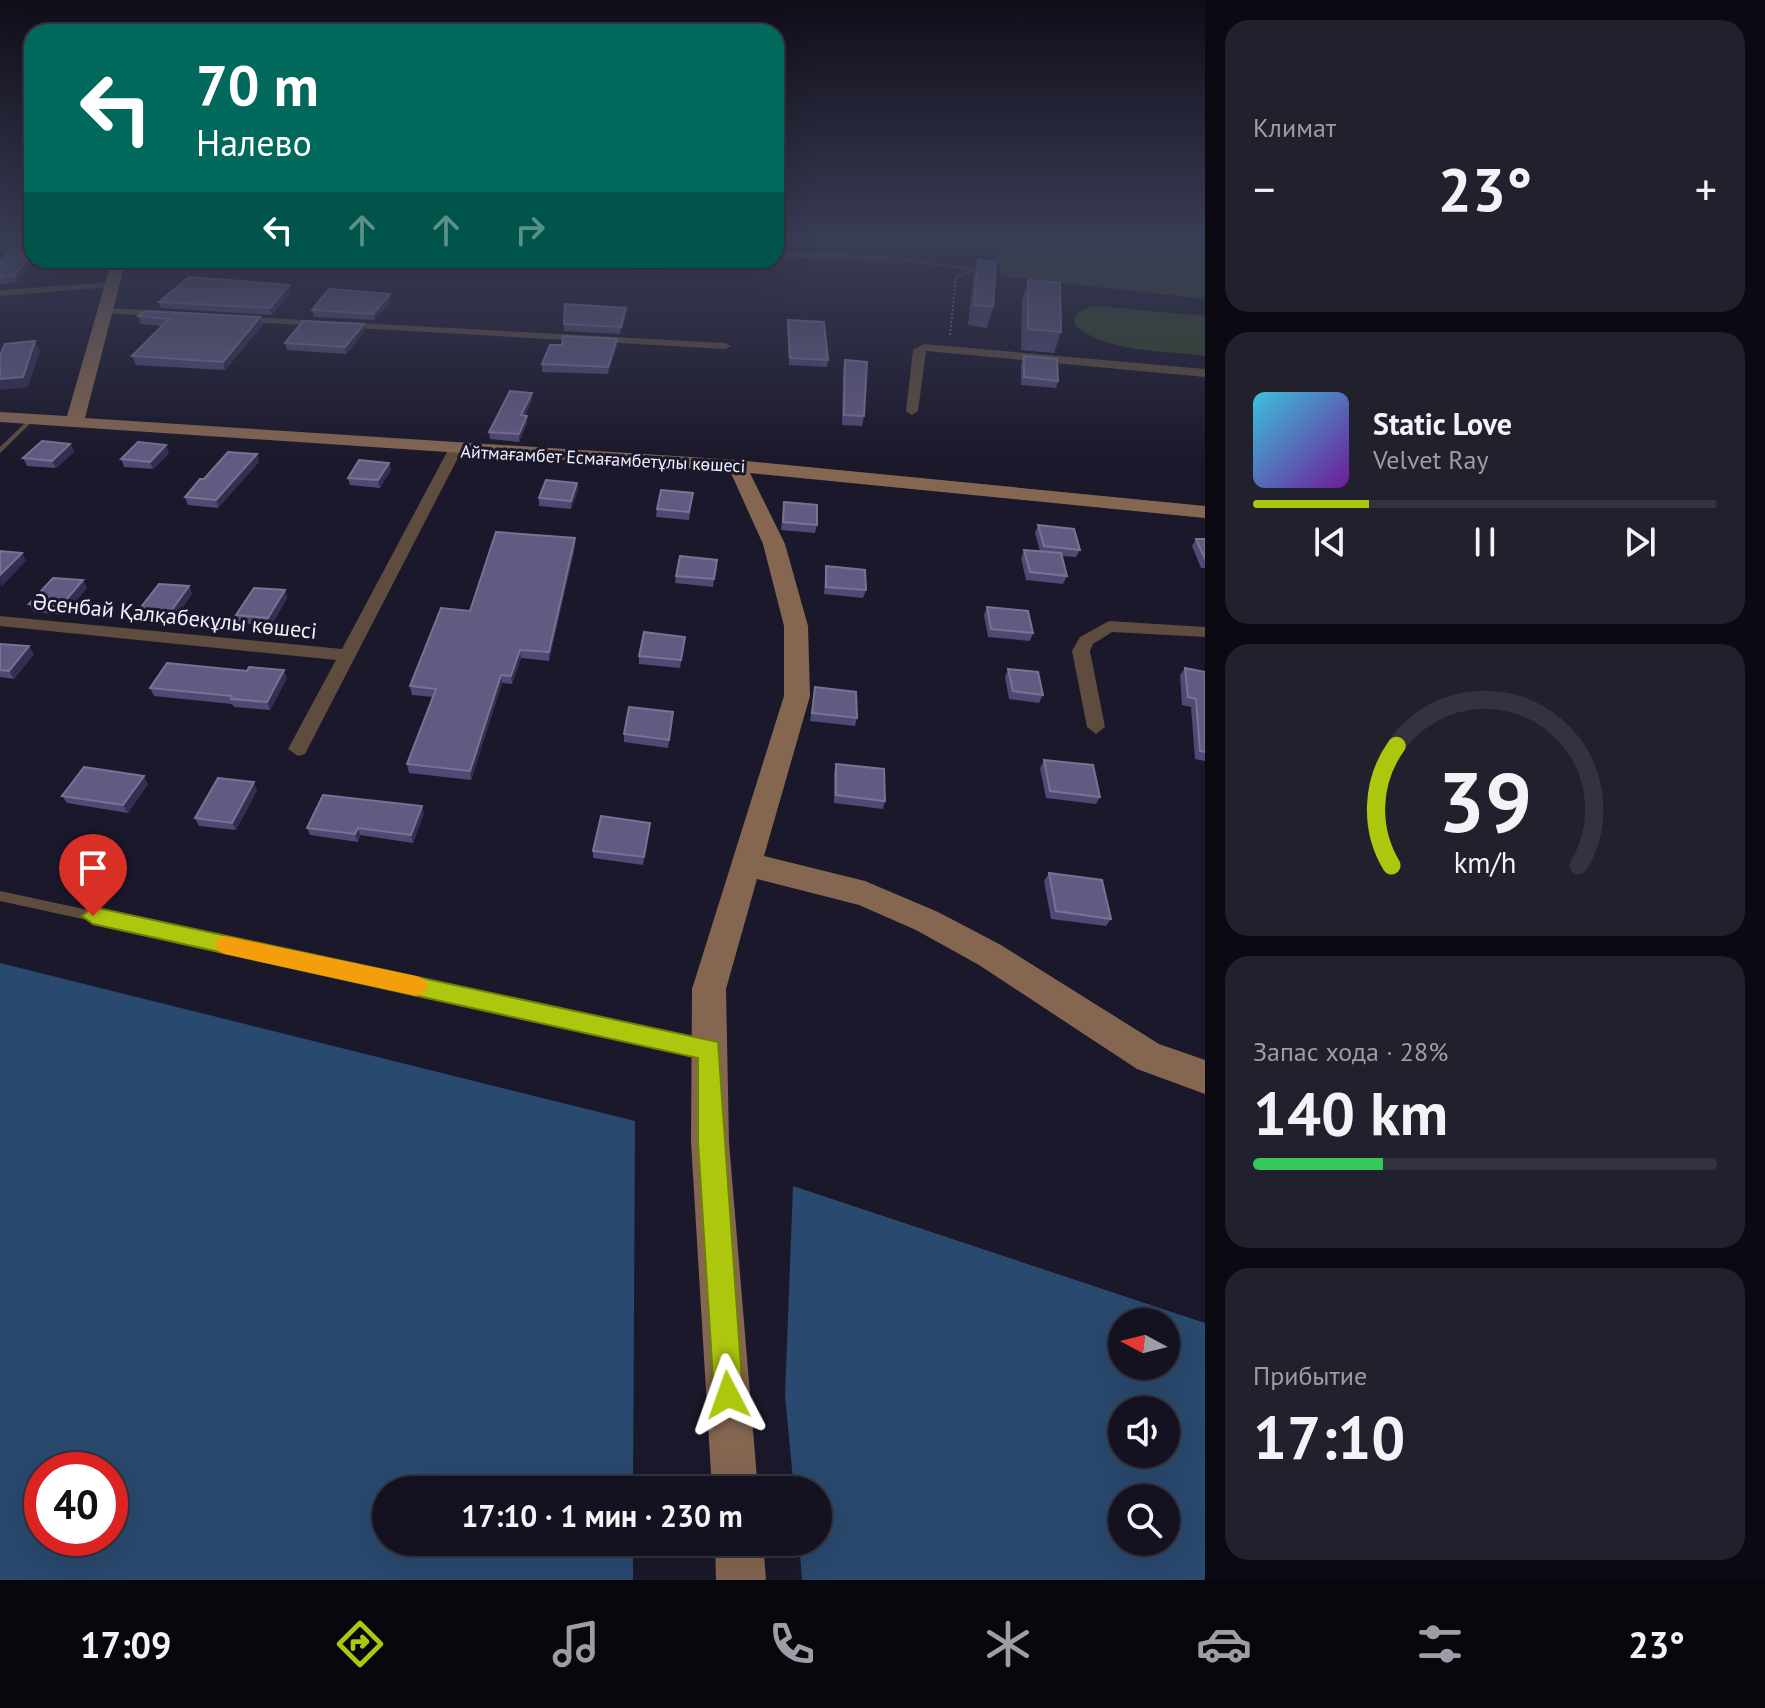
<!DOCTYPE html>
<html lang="ru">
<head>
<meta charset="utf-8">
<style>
	:root { --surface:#141220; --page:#21202d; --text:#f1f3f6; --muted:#9d9ea5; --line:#33323e; --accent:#adc60e }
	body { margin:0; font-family:"PT Sans",sans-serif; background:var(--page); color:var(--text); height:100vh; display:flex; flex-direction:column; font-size:30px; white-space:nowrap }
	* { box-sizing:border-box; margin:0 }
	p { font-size:26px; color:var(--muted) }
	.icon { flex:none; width:44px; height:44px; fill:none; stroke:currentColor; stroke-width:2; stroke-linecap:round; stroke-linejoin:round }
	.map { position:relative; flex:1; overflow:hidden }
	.drawer { display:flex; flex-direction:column; gap:20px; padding:20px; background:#0b0a12; width:560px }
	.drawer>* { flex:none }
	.hud { position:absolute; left:24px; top:24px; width:760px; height:244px; border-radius:24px; box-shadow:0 8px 32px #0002,0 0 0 2px var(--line); background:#00695c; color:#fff; overflow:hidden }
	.needle { width:52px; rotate:277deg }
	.fabs { position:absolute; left:1108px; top:1308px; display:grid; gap:16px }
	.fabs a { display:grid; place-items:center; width:72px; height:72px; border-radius:50%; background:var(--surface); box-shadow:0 8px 32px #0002,0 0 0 2px var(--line); font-size:40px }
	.speed { position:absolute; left:24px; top:1452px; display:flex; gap:16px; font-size:40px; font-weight:700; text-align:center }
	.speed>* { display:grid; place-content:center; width:104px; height:104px; border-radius:50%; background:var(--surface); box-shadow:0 8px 32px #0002,0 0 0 2px var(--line); line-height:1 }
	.speed .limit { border:12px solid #d22; background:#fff; color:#111 }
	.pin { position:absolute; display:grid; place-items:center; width:68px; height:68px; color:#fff; margin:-82px -34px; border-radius:50% 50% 50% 0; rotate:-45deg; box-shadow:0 0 8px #0007 }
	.pin .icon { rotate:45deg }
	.me { position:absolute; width:88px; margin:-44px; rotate:356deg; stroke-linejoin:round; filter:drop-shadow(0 0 6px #0008) }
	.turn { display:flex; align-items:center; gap:28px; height:168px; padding:0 40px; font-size:36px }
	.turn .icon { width:104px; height:104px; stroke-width:2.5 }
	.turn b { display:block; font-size:56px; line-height:68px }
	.lanes { display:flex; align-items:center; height:76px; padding:0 40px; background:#0003; justify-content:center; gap:40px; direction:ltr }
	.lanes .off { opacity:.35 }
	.big { font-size:60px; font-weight:600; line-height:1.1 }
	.drawer .widget { flex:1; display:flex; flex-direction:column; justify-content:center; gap:12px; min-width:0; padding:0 28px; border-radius:24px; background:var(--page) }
	.drawer .dial { align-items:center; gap:0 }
	.dial svg { height:208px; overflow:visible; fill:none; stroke:var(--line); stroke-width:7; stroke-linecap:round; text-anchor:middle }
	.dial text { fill:var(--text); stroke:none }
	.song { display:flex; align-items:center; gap:24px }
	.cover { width:96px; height:96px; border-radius:12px; background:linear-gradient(135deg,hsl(190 70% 55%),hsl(280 70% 35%)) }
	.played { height:8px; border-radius:4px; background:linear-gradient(90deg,var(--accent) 25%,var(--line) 25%) }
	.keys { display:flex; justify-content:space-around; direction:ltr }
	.heat { display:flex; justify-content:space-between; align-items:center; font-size:44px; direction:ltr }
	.charge { height:12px; border-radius:6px; background:linear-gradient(90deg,#34c759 28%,var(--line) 0) }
	.trip { position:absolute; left:372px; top:1476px; width:460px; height:80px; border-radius:40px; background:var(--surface); box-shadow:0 8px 32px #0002,0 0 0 2px var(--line); font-weight:600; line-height:80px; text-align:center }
	.dock { display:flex; height:128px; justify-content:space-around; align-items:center; background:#08070d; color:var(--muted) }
	.dock .icon { width:56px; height:56px }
	.dock .current { color:var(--accent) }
	.dock b { font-size:36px; color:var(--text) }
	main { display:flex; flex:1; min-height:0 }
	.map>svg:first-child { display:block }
</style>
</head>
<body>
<main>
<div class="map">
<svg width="1205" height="1580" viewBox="0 0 1205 1580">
	<rect width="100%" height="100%" fill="#1b182b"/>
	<path fill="#344528" d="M997,239H1162L1205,243V299L1001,276Z
		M1098,306L1205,316V356C1163,350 1109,353 1075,326L1074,317L1084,309Z"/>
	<path fill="#2a496e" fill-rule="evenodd" d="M0,963L635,1121L633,1490H386V1542H633V1580H0ZM42,1470H110V1538H42Z
		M793,1186L1205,1323V1580H802L799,1542H818V1490H794L785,1395ZM1122,1322H1166V1366H1122ZM1122,1410H1166V1454H1122ZM1122,1498H1166V1542H1122Z"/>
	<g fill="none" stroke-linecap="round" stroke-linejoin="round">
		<path stroke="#757384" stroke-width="2" stroke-dasharray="2 2" stroke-linecap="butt" d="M1016,239C1041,256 1071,259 1099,248V239
			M901,260L971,269
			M991,264L1034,249
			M950,335L956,277L979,268"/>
		<path fill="#5e4c3e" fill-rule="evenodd" d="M30,418L35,419L0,453V447Z
			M0,891L702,1042L706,1044L708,1048L706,1052L702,1054L0,901Z"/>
		<path fill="#5e4c3e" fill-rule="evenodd" d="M776,251L886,255L891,258L886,261L776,257Z
			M114,282V286L110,287L0,296V290Z
			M99,308L170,311L175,314L170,317L103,313L99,312Z
			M230,316L725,343L731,346L725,349L234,321L230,320Z
			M924,344L1205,369V377L926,351L918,411L912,415L906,411L913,350Z
			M455,446L462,450L305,754L298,756L288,749L336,660L0,626V616L342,649L448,450Z
			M1109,621L1205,627V637L1112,632L1093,644L1090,651L1105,727L1096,734L1087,727L1072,651L1080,637Z"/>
		<path fill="#846651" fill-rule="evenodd" d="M112,260H126L85,418L737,460L1205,506V518L750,473L785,544L808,626L810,696L764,856L865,881L938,912L1001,945L1159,1044L1205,1060V1094L1137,1069L979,965L916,930L859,905L757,879L726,989L729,1142L758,1490H712L691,1142L692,989L784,696V626L763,544L730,471L0,422V412L67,416Z
			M715,1542H763L766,1580H716Z"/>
	</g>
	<path fill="#504973" d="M32,239L33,260L17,283L0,284V263L18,246Z
		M1189,239H1205V243L1190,241Z
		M391,260H434L431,265L392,263Z
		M477,260H553L549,270L478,266Z
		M663,260L660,271L597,269V263Z
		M978,260L993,307L987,328L968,325L973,279Z
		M1028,280L1061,332L1054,353L1021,350L1022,300Z
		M289,285L290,292L272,315L161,308L159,302Z
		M391,301L374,320L314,317L312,310Z
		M626,315L620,334L564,331V324Z
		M138,316L263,325L225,370L136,365L132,356L162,326L141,324Z
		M788,320L828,360L827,367L789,365L787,327Z
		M364,324L365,331L346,354L287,350L285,343Z
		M617,339V346L608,374L542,372V364L562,345Z
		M1024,356L1058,381L1056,388L1021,385V363Z
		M845,360L864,416L862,426L842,425L843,370Z
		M532,393V400L525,416H527V423L519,442L490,439L489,432Z
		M70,444L74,452L56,468L27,466L23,458Z
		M169,453L153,469L124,467L121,459Z
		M257,454L259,462L218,508L188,505L185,497L204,479Z
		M389,463L391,470L380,488L350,485L348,478Z
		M577,483L578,490L571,509L539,506V498Z
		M693,493L689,520L656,517L657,509Z
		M784,502L817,525L815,533L781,530Z
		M1038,525L1080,550L1076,557L1062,556L1067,576L1063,584L1026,580L1021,558L1024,550L1040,551L1035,533Z
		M575,538V547L549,661L521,658L512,684L502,683L471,780L409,773L407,764L433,697L412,695L410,686L470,611Z
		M1196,539H1205V568H1201L1192,546Z
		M717,560L713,587L675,583L676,576Z
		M826,566L866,590L863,598L824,594L825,574Z
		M189,586L192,594L172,622L142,619L138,611Z
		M87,588L64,615L34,612L29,604Z
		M285,590L287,598L271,626L239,623L236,615Z
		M987,607L1033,633L1030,641L988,637L984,615Z
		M685,637L680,668L639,664V656Z
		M0,644L34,654L14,679L0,677Z
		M1185,668L1205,672V761L1195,759L1191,707L1182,705L1180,675Z
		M1008,669L1043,695L1039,703L1009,699L1005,677Z
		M287,678L270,710L234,707L232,704L154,696L150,688Z
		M815,687L857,718L855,726L810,721Z
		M672,720L668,748L624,742V734Z
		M1044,760L1100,797L1096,804L1046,798L1040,768Z
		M836,764L885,801L883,809L834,803V772Z
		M148,784L128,813L67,803L62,796Z
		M257,790L236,830L199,826L195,818Z
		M424,813L413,843L360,835L358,842L310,835L307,828Z
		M650,823L643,865L593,858V851Z
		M1049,873L1111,919L1106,926L1051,919L1044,881Z"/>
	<path fill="#342e50" d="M31,252L33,260L17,283L14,276Z
		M289,285L290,292L272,315L270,308Z
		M390,294L391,301L374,320L373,314Z
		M626,308V315L620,334L621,327Z
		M260,317L263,325L225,370L223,362Z
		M364,324L365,331L346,354L345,347Z
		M617,339V346L608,374V367Z
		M35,341L40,351L28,387L0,390V379Z
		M532,393V400L522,423L521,415Z
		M527,416V423L519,442V434Z
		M70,444L74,452L56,468L52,461Z
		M166,445L169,453L153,469L150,462Z
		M257,454L259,462L218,508L216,500Z
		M389,463L391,470L380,488L378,480Z
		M577,483L578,490L571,509V501Z
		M575,538V547L549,661V652Z
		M22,553L26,561L2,586L0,582V575Z
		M83,580L87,588L64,615L60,607Z
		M189,586L192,594L172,622L169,614Z
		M285,590L287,598L271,626L268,618Z
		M29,646L34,654L14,679L9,671Z
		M520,650L521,658L512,684L511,676Z
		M284,670L287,678L270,710L267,702Z
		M501,675L502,683L471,780L470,771Z
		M144,776L148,784L128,813L123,805Z
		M254,782L257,790L236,830L232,823Z
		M422,806L424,813L413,843L411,835Z
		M358,828L360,835L358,842L355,834Z"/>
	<path fill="#615b82" stroke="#787295" stroke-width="2" d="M23,239H32V252L14,276L0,277V263L12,246H18Z
		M484,260H550L549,263Z
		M598,260H661V264L597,263Z
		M978,260L996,262L993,307L974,305Z
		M189,277L289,285L270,308L159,302Z
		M1028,280L1060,283L1061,332L1028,329Z
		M329,289L390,294L373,314L312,310Z
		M565,304L626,308L621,327L564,324Z
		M145,311L260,317L223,362L132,356L169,319L138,316Z
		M788,320L824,322L828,360L790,358Z
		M303,321L364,324L345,347L285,343Z
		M563,336L617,339L608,367L542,364L550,345H562Z
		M35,341L23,377L0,379V355L5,344Z
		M1024,356L1057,359L1058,381L1024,377Z
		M845,360L867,362L864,416L844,415Z
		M510,391L532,393L521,415L527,416L519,434L489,432Z
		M42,441L70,444L52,461L23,458Z
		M138,442L166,445L150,462L121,459Z
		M228,452L257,454L216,500L185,497L200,479H204Z
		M359,460L389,463L378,480L348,478Z
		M546,480L577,483L571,501L539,498Z
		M661,490L693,493L689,512L657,509Z
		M784,502L817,505V525L783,522Z
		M1038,525L1074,529L1080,550L1044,546Z
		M496,532L575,538L549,652L520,650L511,676L501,675L470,771L407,764L436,689L410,686L441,608L470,611Z
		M1196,539H1205V559Z
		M1024,550L1061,553L1067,576L1030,572Z
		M0,551L22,553L0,575Z
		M680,556L717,560L714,579L676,576Z
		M826,566L865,570L866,590L826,587Z
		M53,578L83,580L60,607L29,604Z
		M159,584L189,586L169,614L138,611Z
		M254,588L285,590L268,618L236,615Z
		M987,607L1028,611L1033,633L991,629Z
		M644,632L685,637L681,660L639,656Z
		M0,644L29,646L9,671L0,670Z
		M167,663L247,671L249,667L284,670L267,702L231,699L232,696L150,688Z
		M1185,668L1205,672V752L1200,751L1196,699L1188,697Z
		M1008,669L1038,672L1043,695L1013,691Z
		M815,687L856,692L857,718L812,713Z
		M629,707L673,712L669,740L624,734Z
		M1044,760L1093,765L1100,797L1050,791Z
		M836,764L884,769L885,801L836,795Z
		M84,767L144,776L123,805L62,796Z
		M218,778L254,782L232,823L195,818Z
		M323,795L422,806L411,835L358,828L355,834L307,828Z
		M601,816L650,823L644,857L593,851Z
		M1049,873L1102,880L1111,919L1056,911Z"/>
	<linearGradient id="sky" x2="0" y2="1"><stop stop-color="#0f0d18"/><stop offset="0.52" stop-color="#393d55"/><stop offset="1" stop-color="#393d55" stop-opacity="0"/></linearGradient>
	<rect width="1205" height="460" fill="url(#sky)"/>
	<path fill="#adc60e" stroke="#708109" stroke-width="2" d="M93,907L718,1042L743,1395L738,1405L728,1410L718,1405L714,1395L698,1142V1058L93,924L82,916Z"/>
	<path fill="#f59e0b" d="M225,936L416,976L424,979L427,986L424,993L416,996L225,954L218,951L215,945L218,938Z"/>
	<g text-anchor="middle" stroke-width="6" stroke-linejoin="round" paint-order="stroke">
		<g font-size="18" fill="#f0effc" stroke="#1b182b">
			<text transform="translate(603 459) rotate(3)" y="6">Айтмағамбет Есмағамбетұлы көшесі</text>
		</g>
		<g font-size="22" fill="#f0effc" stroke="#1b182b">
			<text transform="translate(175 616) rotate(6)" y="8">Әсенбай Қалқабекұлы көшесі</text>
		</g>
	</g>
</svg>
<div class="fabs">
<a><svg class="needle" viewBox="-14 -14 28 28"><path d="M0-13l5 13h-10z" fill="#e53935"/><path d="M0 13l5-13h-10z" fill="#9d9ea5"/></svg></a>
<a><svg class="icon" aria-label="sound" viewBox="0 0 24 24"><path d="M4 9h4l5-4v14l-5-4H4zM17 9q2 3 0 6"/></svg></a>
<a><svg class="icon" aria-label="search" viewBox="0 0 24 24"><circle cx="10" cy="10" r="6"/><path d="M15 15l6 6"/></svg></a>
</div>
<div class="speed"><div class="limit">40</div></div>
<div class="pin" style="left:93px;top:916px;background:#d93025"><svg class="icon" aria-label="arrive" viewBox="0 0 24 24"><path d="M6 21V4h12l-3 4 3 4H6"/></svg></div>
<svg class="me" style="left:728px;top:1395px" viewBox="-20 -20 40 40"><path d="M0-17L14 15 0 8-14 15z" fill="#adc60e" stroke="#fff" stroke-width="4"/></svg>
<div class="trip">17:10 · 1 мин · 230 m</div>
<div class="hud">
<div class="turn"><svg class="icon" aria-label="left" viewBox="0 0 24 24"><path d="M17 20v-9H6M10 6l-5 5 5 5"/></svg><div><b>70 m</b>Налево</div></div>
<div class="lanes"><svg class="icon" aria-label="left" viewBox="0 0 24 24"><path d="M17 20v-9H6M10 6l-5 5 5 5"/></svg><svg class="icon off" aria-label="ahead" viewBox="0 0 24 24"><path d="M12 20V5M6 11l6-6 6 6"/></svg><svg class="icon off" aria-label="ahead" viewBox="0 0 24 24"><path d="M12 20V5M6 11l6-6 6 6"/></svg><svg class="icon off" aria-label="right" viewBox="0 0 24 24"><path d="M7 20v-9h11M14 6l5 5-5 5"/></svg></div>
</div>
</div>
<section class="drawer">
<div class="widget"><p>Климат</p>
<div class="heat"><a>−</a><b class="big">23°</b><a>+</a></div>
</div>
<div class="widget">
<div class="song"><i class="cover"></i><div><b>Static Love</b><p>Velvet Ray</p></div></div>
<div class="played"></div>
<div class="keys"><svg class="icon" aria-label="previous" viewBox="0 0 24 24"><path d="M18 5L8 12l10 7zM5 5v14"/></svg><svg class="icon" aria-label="pause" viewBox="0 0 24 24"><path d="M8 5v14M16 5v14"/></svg><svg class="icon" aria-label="next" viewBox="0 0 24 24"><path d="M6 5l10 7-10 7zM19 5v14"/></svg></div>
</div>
<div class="widget dial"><svg viewBox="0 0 100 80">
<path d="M14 69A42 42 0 1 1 86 69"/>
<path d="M14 69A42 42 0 0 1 16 23" stroke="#adc60e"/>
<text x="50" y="56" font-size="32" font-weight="700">39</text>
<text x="50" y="72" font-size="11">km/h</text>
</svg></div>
<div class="widget"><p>Запас хода · 28%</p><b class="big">140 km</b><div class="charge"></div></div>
<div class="widget"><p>Прибытие</p><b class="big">17:10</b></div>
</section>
</main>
<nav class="dock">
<b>17:09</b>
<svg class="icon current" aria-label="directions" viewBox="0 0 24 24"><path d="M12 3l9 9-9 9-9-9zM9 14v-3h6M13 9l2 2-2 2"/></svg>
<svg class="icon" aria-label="music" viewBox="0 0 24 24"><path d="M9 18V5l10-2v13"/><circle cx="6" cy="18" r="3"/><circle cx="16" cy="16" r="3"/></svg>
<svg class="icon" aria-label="phone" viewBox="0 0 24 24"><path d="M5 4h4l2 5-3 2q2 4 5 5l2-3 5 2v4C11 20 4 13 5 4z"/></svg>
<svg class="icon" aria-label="climate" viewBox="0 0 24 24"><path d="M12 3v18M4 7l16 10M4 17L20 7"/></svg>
<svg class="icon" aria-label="car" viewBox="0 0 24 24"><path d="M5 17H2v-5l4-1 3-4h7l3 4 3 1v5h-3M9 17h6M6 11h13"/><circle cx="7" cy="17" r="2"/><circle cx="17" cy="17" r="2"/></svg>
<svg class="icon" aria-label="filters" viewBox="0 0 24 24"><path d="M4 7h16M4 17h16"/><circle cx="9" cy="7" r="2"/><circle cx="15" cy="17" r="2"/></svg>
<b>23°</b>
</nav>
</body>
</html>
